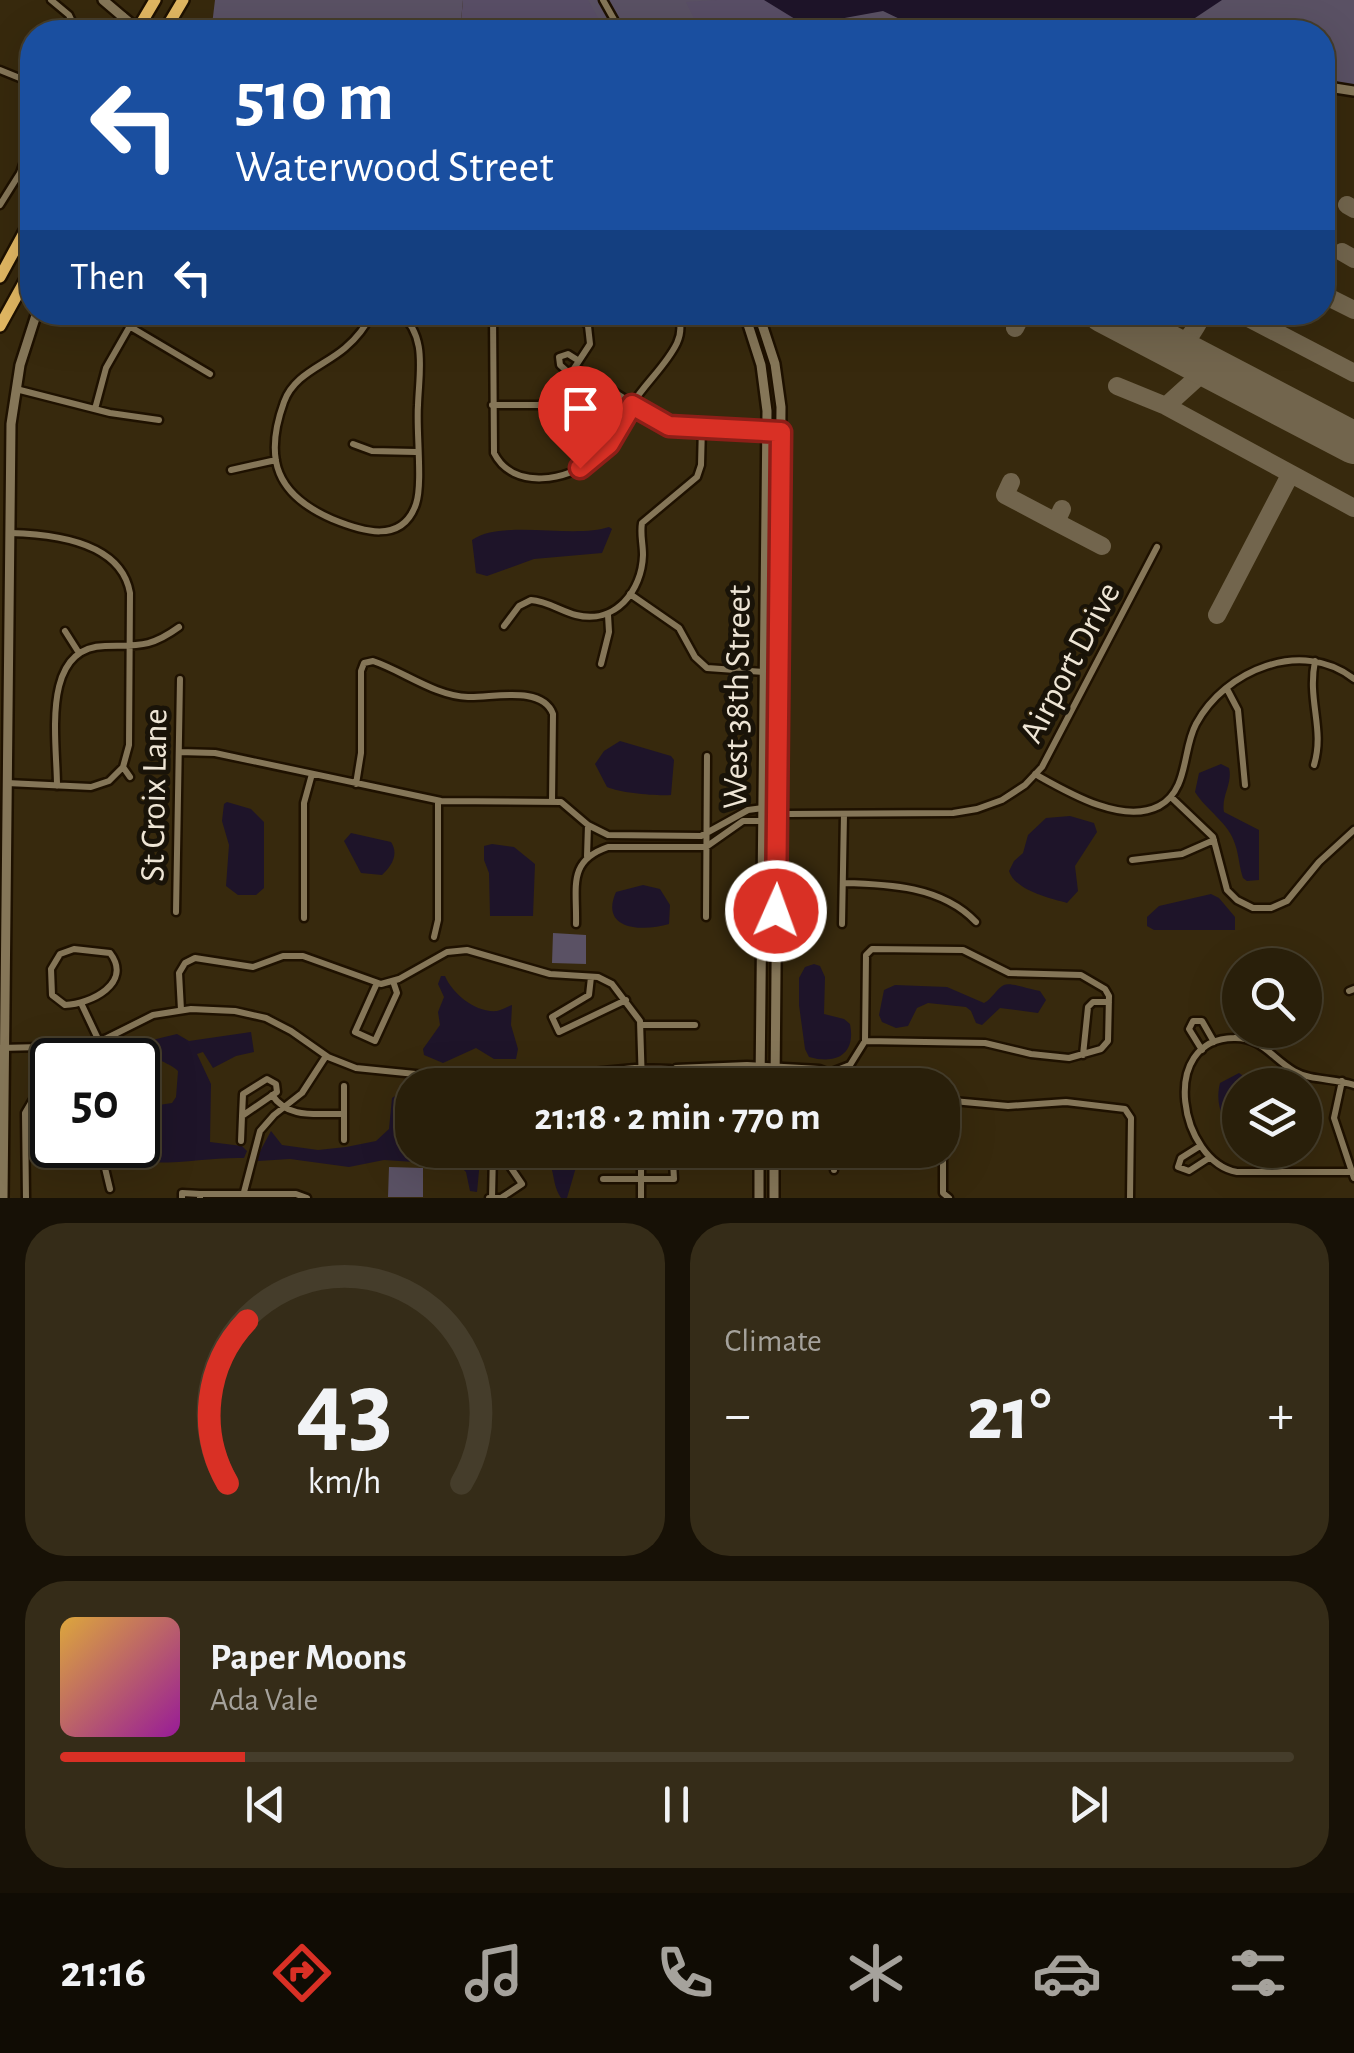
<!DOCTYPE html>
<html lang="en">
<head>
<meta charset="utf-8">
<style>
	:root { --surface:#291f0a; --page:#352c18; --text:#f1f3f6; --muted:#a5a29c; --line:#453d2b; --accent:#d93025 }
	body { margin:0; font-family:"Alegreya Sans",sans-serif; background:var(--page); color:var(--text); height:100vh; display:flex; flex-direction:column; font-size:38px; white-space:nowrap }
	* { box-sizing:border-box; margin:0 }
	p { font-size:32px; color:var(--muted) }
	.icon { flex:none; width:55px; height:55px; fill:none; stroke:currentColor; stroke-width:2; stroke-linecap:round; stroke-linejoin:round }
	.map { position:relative; height:1198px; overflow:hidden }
	.sheet { display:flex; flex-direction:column; gap:25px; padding:25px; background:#171106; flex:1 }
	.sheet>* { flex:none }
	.hud { position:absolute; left:20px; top:20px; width:1315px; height:305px; border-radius:40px; box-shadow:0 10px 40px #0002,0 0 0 2px var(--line); background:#1a4fa0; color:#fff; overflow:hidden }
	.buttons { position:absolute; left:1222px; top:948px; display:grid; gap:20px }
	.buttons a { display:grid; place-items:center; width:100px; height:100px; border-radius:50%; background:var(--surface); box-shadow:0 10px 40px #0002,0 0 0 2px var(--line); font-size:50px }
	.speed { position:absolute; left:30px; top:1038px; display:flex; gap:20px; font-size:50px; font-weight:700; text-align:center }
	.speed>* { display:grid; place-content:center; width:130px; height:130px; border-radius:50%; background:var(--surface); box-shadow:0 10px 40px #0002,0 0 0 2px var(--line); line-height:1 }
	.speed .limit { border:5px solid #111; border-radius:15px; background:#fff; color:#111 }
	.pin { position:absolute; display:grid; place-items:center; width:85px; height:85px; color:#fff; margin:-102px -42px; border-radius:50% 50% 50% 0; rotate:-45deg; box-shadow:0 0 10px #0007 }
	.pin .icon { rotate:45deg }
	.me { position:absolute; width:110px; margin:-55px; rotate:2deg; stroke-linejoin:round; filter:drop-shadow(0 0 8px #0008) }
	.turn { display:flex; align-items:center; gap:35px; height:210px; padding:0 50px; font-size:45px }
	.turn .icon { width:130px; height:130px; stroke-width:2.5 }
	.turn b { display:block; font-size:70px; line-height:85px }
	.then { display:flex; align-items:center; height:95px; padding:0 50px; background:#0003; gap:20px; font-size:38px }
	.big { font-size:75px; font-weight:600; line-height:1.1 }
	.sheet .card { flex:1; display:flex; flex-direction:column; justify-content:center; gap:15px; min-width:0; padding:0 35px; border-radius:40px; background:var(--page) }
	.sheet .dial { align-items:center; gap:0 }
	.dial svg { height:260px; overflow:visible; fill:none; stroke:var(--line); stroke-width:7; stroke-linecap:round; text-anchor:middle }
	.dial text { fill:var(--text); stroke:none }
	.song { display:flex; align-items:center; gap:30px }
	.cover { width:120px; height:120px; border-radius:15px; background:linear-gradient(135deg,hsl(40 70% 55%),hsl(300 70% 35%)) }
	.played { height:10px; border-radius:5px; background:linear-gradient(90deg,var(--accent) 15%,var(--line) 15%) }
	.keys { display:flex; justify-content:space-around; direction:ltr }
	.heat { display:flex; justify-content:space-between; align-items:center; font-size:55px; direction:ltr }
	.sheet .tiles { flex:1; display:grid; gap:25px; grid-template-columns:1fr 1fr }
	.card:last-child { grid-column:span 2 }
	.trip { position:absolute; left:395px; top:1068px; width:565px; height:100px; border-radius:40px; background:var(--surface); box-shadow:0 10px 40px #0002,0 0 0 2px var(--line); font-weight:600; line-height:100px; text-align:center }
	.menu { display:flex; height:160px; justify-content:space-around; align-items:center; background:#100c04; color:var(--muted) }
	.menu .icon { width:70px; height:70px }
	.menu .active { color:var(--accent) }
	.menu b { font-size:45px; color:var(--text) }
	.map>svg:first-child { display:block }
</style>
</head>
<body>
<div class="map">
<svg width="1354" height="1198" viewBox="0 0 1354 1198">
	<rect width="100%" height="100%" fill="#37290d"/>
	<path fill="#5a5164" d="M215,0H463L460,32H205L212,25Z
		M545,0H1354V86L1323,78L1322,32H544Z
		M553,933L586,935V964L552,963Z
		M389,1167L423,1168V1197H388Z"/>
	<path fill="#594e66" d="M463,0H588L606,32H460Z
		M717,0H764L795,19L817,23V32H701L686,2Z"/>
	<path fill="#1e1429" d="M764,0H1222L1174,32H927L883,11L817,23L795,19Z
		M609,527L612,529L602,553L534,559L487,576L476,573L472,540C502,519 574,539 609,527Z
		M620,741L671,756L674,760L671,795C655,796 621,793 607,787L595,764L604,751Z
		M1221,764L1229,768C1233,783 1221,796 1224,812L1259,830V880L1247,881L1243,878C1239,867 1239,855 1235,844C1229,823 1206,810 1195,792L1199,773Z
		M227,802L251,809L264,822V888L256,895H238L226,886L229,845L222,821L224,804Z
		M1070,816L1094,823L1097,832L1075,866L1078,891L1067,903C1048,898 1015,890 1009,871L1014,861L1023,853L1028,835L1046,818Z
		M351,833L391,842C399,854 392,866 382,875L361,873L344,841Z
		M492,844L514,847L535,864L533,916H490L489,873L484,860V846Z
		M643,885L660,889L670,905L669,924C643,932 599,930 616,892Z
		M1211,894L1219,898L1235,917V930H1154L1147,926V917L1159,906Z
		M814,964L820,966L825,977L824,1014L844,1019L850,1024C856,1054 837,1065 809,1057L805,1049L799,1005V978L805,967Z
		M441,976H445C452,993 475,1013 497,1011C502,1010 507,1007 512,1005L511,1025L518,1049L516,1059H494L476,1048L443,1063L424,1055L423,1049L440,1025L438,1012L444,997L438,984Z
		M895,985L947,987L984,1003C992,999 997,988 1004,985C1011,982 1031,990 1040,991L1046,1000L1038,1013L1000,1008L982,1025L976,1023L971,1011L966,1007L928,1003L917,1008L908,1026L896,1028L882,1022L879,1015L884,990Z
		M251,1032L254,1052L236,1056L213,1068L203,1052L197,1054L211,1084L210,1142L242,1146L247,1151L244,1158C208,1157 171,1166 133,1161L130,1153L134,1145H138V1135L159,1105L172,1103L176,1097L178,1071C166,1059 149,1063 152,1040L177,1034L189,1041Z
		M1239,1073L1257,1085H1240V1134C1221,1124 1215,1102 1220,1083Z
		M405,1090H412V1150H481L477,1192L470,1191L466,1172L459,1165L384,1160L349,1167L290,1159L258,1161V1155L271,1131L282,1145L318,1150L346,1147L376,1141L389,1129L392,1098Z
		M538,1150H581L567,1198H561C549,1179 559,1168 538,1150Z"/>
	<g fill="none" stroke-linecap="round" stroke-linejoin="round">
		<path stroke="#72654d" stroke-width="18" d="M1347,205L1354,209
			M1342,252L1354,259
			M1322,294L1354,310
			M1237,312L1354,373
			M1015,328L1023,312
			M1165,345C1189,347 1194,330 1204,312
			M1117,386L1166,406L1354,508
			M1166,406L1209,367
			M1011,482L1005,495L1056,522
			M1062,509L1056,522L1102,546
			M1217,615L1290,475"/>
		<path stroke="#72654d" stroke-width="42" d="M1104,312L1354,443"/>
		<defs>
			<path id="street" d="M51,0L69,15L77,32
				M603,0L621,32
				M0,70L32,83
				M0,205L20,173L32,138
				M263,312L266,314
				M373,312C366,326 357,338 345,348C324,366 294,374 284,402C263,460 277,495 332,519C361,531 402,545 416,504C423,483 416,431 418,405C419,372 428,336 399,312
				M493,312L494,453C513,491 568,481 596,458C613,443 620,424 631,406C644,384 666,366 677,343C682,332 681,323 677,312
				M129,326L210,374
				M575,367L666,425L781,432
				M570,374L560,365L559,357L568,354L579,361
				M16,389L110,413L159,420
				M492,405H539L556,396L590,344L588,326L576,312
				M95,409L106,368L138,312
				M353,444L372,451L416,452
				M231,470L276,460
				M630,594L679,628L695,657L707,668L764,672
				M504,626L519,606L531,600C547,601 561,611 576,615C615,625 642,591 643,555C643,543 640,534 642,523L697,477L701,465L702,426
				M65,631L79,653
				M601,664L609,632L608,615
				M1227,689L1238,710L1245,785
				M179,752L215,753L441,801L561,802L588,825L608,835L701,836L748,810L763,808L788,814L953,813L977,809L1002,800L1025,785L1042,767L1157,547
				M1314,765C1325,729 1307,701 1315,661
				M123,767L130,777
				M1035,774C1067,792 1122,825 1159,806C1189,790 1182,750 1196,724C1225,670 1302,638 1354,679
				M7,783L91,787L109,781L123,767L129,745L130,593C121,541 53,534 10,533
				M356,784L361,753V671L364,663L373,661C403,671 435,696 468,697C493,698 542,685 553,714L552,802
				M57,786C57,741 40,647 105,646C139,645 150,648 179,627
				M1171,797L1213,837L1227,890L1237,900L1253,908H1271L1287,901L1319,862L1354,830
				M587,856L588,825
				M1132,860L1182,854L1214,840
				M843,883C888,884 942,886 976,922
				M176,912L180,679
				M706,917L707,756
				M304,918V803L312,774
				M576,924C577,887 567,861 608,847H706L743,821H763L778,815
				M842,924L844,814
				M434,937L438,920V801
				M74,949L110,953C133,983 91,1004 65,1005L52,995L51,969L60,954Z
				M591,977L589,995L552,1017L559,1032L626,1000
				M377,983L355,1032L375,1041L397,993L393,981
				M1349,991L1354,989
				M81,1003L108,1060
				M181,1010L179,973L185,963L195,958L253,967L283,956H303L381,984L399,979L447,952L467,950L550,974L598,977L612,984L640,1021L642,1085
				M641,1025H695
				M0,1048L82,1046L107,1038L153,1015L191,1009L235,1011L266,1018L291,1031L328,1057L356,1068L465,1079H517L635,1068L669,1069L716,1077H819L850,1065L865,1041L866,955L872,949L963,950L1009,973L1081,975L1105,989L1109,996L1108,1041L1101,1049L1069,1058L1031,1054L985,1043L865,1041
				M1202,1050L1189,1029L1193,1021H1202L1214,1042
				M1083,1055L1088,1007L1093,1002H1109
				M115,1060L126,1057L137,1060
				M138,1060L146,1068C148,1087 147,1102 138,1118
				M676,1068L747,1065L819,1069L827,1072
				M1342,1081L1334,1118L1354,1178
				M272,1095C289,1120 317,1113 344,1114
				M942,1100L1008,1106L1066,1102L1125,1109L1131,1118L1130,1198
				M943,1100V1193L949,1198
				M344,1140V1086
				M241,1141L242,1116L277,1092L276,1084L267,1079L243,1094L242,1116
				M1200,1146L1181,1158L1178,1167L1189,1171L1209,1158
				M641,1150V1198
				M834,1150V1170
				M619,1161V1150
				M1352,1172H1237C1180,1162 1157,1039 1234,1038C1261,1037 1273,1059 1294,1071C1311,1081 1335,1078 1354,1085
				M603,1179H674L673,1162L642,1161
				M110,1189L104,1164L110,1145
				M244,1192L260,1131L274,1115L302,1093L326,1056
				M200,1194H296L307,1198
				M26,1198L25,1113L32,1101L52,1086
				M182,1198V1193L200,1194V1198
				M489,1198H501L522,1184L507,1162L493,1150
				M492,1198L493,1153"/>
			<path id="secondary" d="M103,0L123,17
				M1322,86L1354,91
				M744,312L761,365L767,411L760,1085
				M758,312L775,364L781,407L775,1085
				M3,1198L11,424L20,365L37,312
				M759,1198V1150
				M774,1198V1150"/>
			<path id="highway" d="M136,32L155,0
				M164,32L183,0
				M0,277L32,218
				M0,326L32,268"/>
		</defs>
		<use href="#street" stroke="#1e1100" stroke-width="11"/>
		<use href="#secondary" stroke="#1e1100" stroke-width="14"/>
		<use href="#highway" stroke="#1e1100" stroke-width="16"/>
		<use href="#street" stroke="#857658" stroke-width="6"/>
		<use href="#secondary" stroke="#857658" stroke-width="9"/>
		<use href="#highway" stroke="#e1b762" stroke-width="11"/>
		<defs>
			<path id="secondary-bridge" d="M123,17L141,32"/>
		</defs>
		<use href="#secondary-bridge" stroke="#1e1100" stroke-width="14" stroke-linecap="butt"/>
		<use href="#secondary-bridge" stroke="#857658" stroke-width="9"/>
	</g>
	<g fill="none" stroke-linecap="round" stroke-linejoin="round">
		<defs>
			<path id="route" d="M580,468L609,444L632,405L669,426L781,432L776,911"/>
		</defs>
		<use href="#route" stroke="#8d1f18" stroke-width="25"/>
		<use href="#route" stroke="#d93025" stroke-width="18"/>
	</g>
	<g text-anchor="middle" stroke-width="10" stroke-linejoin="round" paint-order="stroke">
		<g font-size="35" fill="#eee5d5" stroke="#191308">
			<text transform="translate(1069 662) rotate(-62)" y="12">Airport Drive</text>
			<text transform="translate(736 697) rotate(-89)" y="12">West 38th Street</text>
			<text transform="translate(153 795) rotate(-89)" y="12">St Croix Lane</text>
		</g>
	</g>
</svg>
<div class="buttons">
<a><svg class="icon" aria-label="search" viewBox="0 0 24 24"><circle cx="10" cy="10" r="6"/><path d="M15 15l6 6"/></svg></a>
<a><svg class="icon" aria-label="layers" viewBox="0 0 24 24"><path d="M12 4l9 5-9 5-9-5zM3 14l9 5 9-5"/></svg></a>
</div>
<div class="speed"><div class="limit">50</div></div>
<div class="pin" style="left:580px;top:468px;background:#d93025"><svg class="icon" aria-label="arrive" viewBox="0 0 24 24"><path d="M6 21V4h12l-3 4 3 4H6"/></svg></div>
<svg class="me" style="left:776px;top:911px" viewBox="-20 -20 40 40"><circle r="17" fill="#d93025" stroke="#fff" stroke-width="3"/><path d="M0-11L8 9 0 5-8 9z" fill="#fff"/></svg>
<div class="trip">21:18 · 2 min · 770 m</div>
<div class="hud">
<div class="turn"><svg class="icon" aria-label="left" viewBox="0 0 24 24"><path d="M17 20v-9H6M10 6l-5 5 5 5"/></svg><div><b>510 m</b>Waterwood Street</div></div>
<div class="then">Then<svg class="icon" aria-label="left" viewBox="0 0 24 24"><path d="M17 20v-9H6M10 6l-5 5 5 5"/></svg></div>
</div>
</div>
<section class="sheet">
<div class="tiles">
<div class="card dial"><svg viewBox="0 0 100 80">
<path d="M14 69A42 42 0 1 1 86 69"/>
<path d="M14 69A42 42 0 0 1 20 19" stroke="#d93025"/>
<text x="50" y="56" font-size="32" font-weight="700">43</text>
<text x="50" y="72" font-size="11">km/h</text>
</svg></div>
<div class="card"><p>Climate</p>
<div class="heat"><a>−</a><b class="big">21°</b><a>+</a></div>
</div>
<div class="card">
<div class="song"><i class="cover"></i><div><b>Paper Moons</b><p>Ada Vale</p></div></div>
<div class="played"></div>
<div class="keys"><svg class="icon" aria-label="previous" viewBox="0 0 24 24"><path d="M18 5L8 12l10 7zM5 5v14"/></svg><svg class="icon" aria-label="pause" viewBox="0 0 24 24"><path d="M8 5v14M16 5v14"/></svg><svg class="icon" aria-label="next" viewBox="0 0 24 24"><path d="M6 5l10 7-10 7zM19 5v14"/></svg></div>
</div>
</div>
</section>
<nav class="menu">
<b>21:16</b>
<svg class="icon active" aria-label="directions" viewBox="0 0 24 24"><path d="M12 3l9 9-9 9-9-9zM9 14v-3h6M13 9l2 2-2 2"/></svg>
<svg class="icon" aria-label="music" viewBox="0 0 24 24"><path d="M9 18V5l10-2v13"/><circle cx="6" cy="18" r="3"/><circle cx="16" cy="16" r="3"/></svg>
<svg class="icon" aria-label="phone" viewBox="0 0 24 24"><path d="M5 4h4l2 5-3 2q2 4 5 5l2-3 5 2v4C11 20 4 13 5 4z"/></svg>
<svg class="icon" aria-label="climate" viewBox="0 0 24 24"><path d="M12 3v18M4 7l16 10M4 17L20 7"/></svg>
<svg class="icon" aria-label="car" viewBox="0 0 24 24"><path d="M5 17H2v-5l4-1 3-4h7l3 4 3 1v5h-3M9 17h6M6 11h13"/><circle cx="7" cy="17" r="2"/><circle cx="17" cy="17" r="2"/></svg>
<svg class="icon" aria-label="filters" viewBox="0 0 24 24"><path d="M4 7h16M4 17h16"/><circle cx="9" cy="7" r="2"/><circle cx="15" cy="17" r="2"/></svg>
</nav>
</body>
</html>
